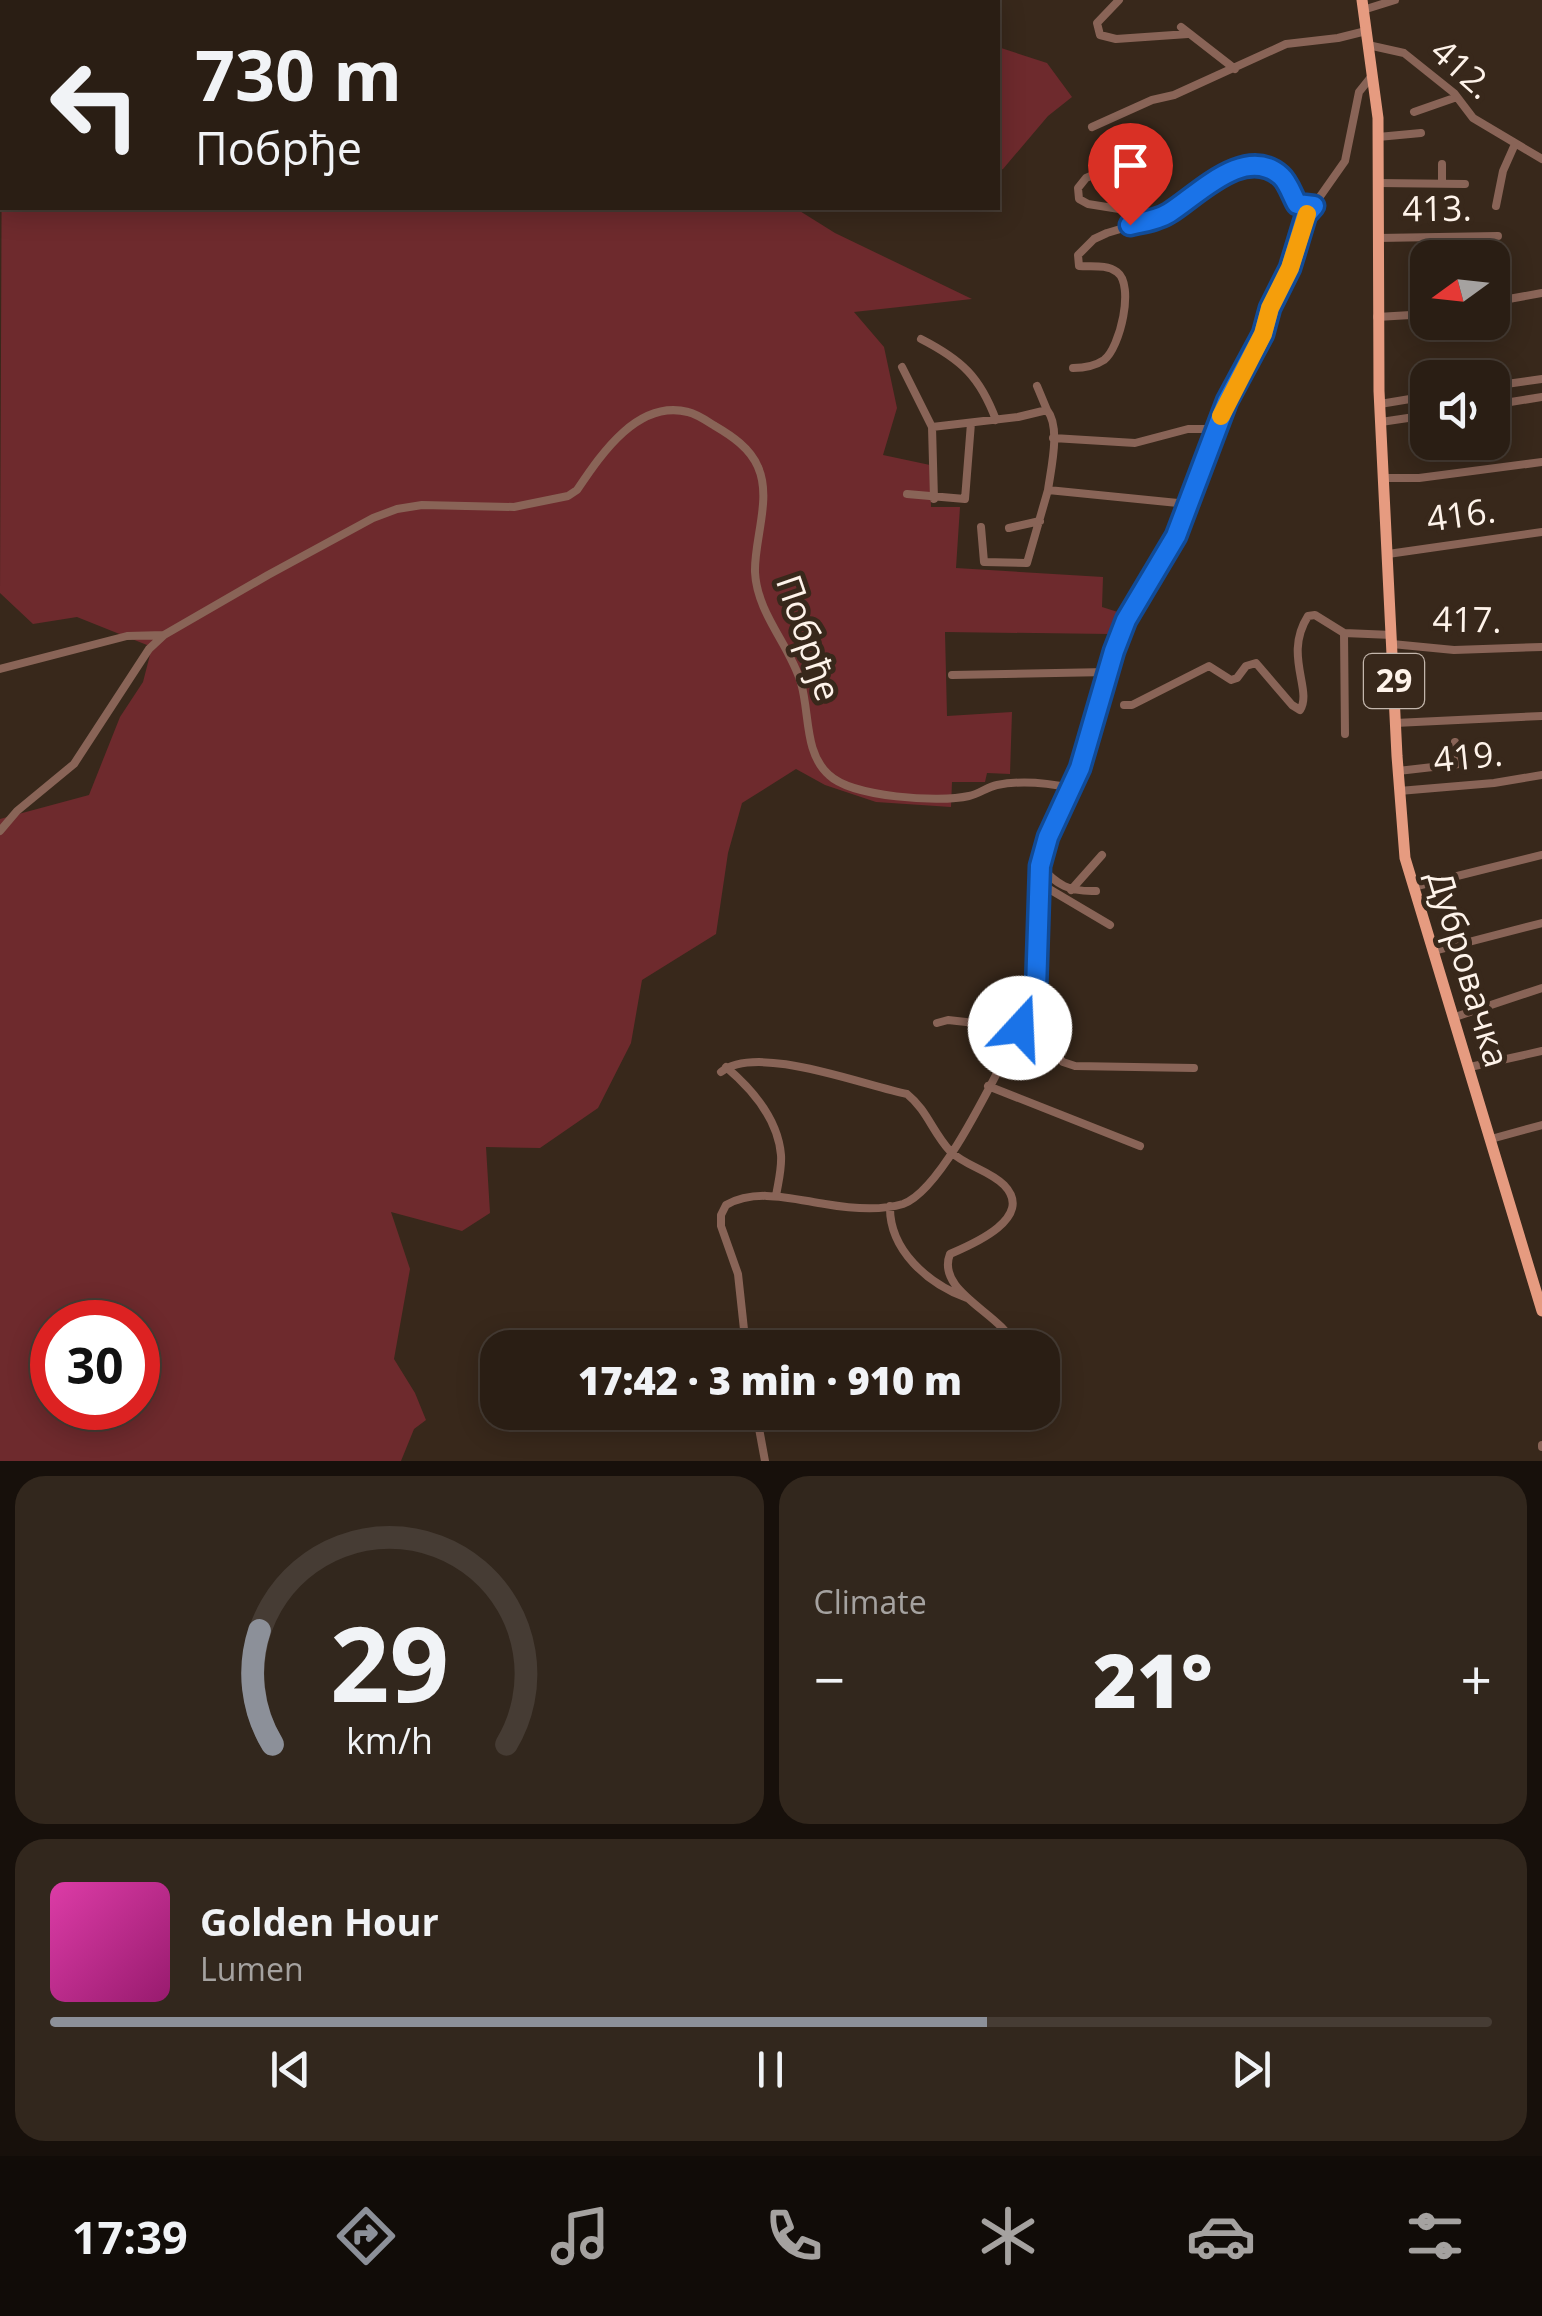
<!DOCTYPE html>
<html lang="en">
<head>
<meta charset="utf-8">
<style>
	:root { --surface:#2a1e14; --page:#32271d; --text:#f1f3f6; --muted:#a5a2a0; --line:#463c34; --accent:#8c9099 }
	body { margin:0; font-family:"Open Sans",sans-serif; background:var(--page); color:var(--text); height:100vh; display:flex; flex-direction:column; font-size:38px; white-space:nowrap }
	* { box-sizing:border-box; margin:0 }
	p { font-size:32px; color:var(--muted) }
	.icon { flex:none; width:55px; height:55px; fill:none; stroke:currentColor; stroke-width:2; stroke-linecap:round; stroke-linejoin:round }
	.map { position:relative; height:1461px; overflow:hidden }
	.details { display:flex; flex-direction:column; gap:15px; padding:15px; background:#17100b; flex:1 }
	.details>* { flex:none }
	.banner { position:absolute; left:0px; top:0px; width:1000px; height:210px; box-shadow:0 5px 25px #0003,0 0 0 2px var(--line); background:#2a1e14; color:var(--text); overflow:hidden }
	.needle { width:65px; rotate:255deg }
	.tools { position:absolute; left:1410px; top:240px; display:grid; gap:20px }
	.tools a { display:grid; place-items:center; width:100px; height:100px; border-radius:20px; background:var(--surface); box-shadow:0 5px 25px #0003,0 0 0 2px var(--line); font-size:50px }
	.speed { position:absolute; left:30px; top:1300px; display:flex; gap:20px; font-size:50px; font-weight:700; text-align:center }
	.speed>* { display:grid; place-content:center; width:130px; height:130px; border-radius:50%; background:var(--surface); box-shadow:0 5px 25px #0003,0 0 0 2px var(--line); line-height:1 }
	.speed .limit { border:15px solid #d22; background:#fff; color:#111 }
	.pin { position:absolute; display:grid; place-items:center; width:85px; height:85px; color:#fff; margin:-102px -42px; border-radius:50% 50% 50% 0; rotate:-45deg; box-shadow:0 0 10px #0007 }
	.pin .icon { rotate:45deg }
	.me { position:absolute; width:110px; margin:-55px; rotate:20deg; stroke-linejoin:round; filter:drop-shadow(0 0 8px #0008) }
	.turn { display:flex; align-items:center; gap:35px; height:210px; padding:0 30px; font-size:45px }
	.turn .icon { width:130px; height:130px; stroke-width:2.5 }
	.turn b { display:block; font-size:70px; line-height:85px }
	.big { font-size:75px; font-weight:800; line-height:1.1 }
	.details .tile { flex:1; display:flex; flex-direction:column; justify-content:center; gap:15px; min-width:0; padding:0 35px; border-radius:30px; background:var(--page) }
	.details .dial { align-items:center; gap:0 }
	.dial svg { height:260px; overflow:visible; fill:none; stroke:var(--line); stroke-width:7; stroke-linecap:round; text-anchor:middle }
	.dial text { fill:var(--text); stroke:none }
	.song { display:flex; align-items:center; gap:30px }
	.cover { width:120px; height:120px; border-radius:15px; background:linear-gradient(135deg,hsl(320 70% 55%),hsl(320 70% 35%)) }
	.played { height:10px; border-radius:5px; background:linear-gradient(90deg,var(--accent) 65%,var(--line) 65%) }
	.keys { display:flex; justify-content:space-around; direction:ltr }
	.heat { display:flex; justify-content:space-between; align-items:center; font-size:55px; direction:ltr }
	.details .tiles { flex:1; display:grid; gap:15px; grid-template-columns:1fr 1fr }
	.tile:last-child { grid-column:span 2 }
	.trip { position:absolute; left:480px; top:1330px; width:580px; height:100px; border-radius:30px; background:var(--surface); box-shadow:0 5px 25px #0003,0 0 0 2px var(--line); font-weight:800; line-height:100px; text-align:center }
	.menu { display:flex; height:160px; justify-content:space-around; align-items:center; background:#110c08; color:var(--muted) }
	.menu .icon { width:70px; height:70px }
	.menu .selected { color:var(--accent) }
	.menu b { font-size:45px; color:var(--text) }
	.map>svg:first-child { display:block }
</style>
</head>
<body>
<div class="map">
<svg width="1542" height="1461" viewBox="0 0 1542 1461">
	<rect width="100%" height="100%" fill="#38281b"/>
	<path fill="#6e2a2d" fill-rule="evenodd" d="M998,47L1047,63L1072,97L1048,116L1003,169L998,171Z
		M2,100V208H795L835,233L972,299L854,312L884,347L897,408L883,455L930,465L931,507H960L956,568L1103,577L1102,607L1121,613L1110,634L945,632L947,716L1012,712L1010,774L987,773L985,782H952L951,807L876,802L825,785L796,769L742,803L728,853L716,934L642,980L631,1043L598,1108L540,1148L486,1147L490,1213L462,1231L391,1212L410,1269L394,1359L415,1393L426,1420L414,1429L401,1461H0V819L89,795L120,717L143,682L152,647L77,617L33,624L0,593ZM52,1322H138V1408H52Z"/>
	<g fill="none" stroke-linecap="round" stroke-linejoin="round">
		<path stroke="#896457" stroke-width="8" d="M1119,0L1097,23L1100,35L1116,39L1188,34
			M1363,10L1395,0
			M1181,27L1235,69
			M1368,45L1404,53L1454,93L1473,118L1542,159
			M1414,112L1457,97
			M1092,127L1152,100L1174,95L1286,44L1338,38L1366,31
			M1378,137L1421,133
			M1137,156L1086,178L1078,188L1079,199L1088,204L1163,216
			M1442,164V183
			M1378,183L1465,184
			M1496,206L1503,171L1515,144
			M1378,238L1498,236
			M1492,302L1542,293
			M1377,317L1428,314
			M921,339C962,360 980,377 996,420
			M902,367L932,427L934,499
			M1073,368C1083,368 1095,366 1104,360C1120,348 1135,285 1117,272C1106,264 1092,267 1079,266L1078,255L1094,239L1107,233L1164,216L1212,180L1245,165L1276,172L1283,178L1297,204L1314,205
			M1037,386L1047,410
			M1492,386L1542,379
			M1380,404L1428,396
			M1492,405L1542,397
			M1381,422L1428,415
			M932,427L1018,417L1047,410C1061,427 1051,468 1048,490L1188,504
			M1053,438L1135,443L1188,429H1217
			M1383,478H1419L1542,462
			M907,494L965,499L971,423
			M981,527L984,562L1027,563L1048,490
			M1009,528L1040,521
			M1388,554L1542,532
			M1344,633L1345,734
			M1392,644L1454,650L1542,647
			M0,669L127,636L164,635L268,575L373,518L397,509L422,505L514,507L568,496L577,490C600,456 637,399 688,412C697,414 707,421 715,426C732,436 750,448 758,467C772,498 754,540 755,572C757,614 790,645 801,683C810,714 804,753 829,775C852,797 939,803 969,796C979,794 987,787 997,785C1022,780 1048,783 1072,788
			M952,675L1108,672
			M1124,705H1132L1209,666L1231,680L1237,678L1246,666L1256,663L1292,705L1300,710C1313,690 1283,655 1308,616L1315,615L1344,633L1392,635
			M1395,723L1542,716
			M1398,771L1459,764L1455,742
			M1399,791L1494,783L1542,775
			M0,831L17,811L74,764L149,649L164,635
			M1040,866C1057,885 1069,892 1096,891
			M1039,883L1110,925
			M1413,887L1542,855
			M1071,890L1102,855
			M1434,951L1542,923
			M1455,1017L1542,988
			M937,1023L948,1020L1020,1028
			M1016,1040L1047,1047L1063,1062L1075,1066L1194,1068
			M726,1067C752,1089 778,1120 781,1155C782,1169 778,1183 776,1196
			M1470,1067L1542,1051
			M721,1072C757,1043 865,1086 907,1094C927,1110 933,1133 950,1151C965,1166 989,1170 1004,1185C1036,1218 971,1245 950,1254C935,1292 1003,1314 1013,1344
			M988,1086L1140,1146
			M1491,1139L1542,1125
			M890,1206C889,1250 928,1284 967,1298
			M746,1348L738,1274L721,1226V1215L726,1205C756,1188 793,1199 825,1204C848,1208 880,1211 903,1204C946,1189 1004,1055 1029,1012L1037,989L1040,866L1048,837L1080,768L1126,620L1176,536L1227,401L1263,333L1270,308L1290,268L1307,215L1345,161L1359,92L1371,77
			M756,1412L765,1461
			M1542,1445V1447"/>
		<path stroke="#e69b80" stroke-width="11" d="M1362,0L1378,118L1379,391L1397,756L1405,858L1542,1311"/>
	</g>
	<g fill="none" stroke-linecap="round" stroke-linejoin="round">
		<defs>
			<path id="route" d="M1020,1028L1036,990L1040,866L1048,837L1080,768L1114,651L1126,620L1176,536L1227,401L1263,334L1270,308L1290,268L1306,215L1314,206L1297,204C1292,195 1288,182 1281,176C1245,144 1198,195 1169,213C1158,220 1143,222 1130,225"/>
		</defs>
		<use href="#route" stroke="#114b97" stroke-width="25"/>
		<use href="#route" stroke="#1a73e8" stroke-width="18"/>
		<path stroke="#f59e0b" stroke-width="18" d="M1221,416L1263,334L1270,308L1290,268L1307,214"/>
	</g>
	<g text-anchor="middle" stroke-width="10" stroke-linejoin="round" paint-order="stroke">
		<rect fill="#38281b" stroke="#c3b6ac" stroke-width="2.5" x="1364" y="654" width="60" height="54" rx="8"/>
		<g font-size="32" font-weight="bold" fill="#fef3ea">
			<text x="1394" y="692">29</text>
		</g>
		<g font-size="35" fill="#fef3ea" stroke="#38281b">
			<text transform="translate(1462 69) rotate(42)" y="12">412.</text>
			<text transform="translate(1437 209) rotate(-1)" y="12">413.</text>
			<text transform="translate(1461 515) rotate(-8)" y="12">416.</text>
			<text transform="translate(1467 620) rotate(1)" y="12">417.</text>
			<text transform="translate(808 638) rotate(71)" y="12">Побрђе</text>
			<text transform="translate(1468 757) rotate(-6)" y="12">419.</text>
			<text transform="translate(1468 969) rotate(73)" y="12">Дубровачка</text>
		</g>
	</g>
</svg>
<div class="tools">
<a><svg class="needle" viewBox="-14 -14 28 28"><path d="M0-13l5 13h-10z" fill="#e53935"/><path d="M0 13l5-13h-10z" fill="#a5a2a0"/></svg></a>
<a><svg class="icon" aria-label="sound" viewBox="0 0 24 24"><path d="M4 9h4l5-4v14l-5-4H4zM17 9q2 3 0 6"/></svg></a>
</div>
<div class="speed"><div class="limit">30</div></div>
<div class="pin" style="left:1130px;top:225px;background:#d93025"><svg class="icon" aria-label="arrive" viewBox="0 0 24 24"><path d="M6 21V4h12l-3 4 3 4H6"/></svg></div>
<svg class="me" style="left:1020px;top:1028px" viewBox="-20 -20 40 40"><circle r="19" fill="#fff"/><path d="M0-13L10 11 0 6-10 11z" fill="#1a73e8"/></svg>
<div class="trip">17:42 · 3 min · 910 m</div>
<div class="banner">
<div class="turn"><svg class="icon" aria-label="left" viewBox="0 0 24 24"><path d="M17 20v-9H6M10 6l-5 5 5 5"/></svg><div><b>730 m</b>Побрђе</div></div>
</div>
</div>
<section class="details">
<div class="tiles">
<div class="tile dial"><svg viewBox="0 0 100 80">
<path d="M14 69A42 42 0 1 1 86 69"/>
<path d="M14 69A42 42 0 0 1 10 34" stroke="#8c9099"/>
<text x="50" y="56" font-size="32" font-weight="700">29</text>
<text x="50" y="72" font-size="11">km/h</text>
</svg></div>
<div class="tile"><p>Climate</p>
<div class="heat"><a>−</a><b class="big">21°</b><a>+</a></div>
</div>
<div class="tile">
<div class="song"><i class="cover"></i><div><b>Golden Hour</b><p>Lumen</p></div></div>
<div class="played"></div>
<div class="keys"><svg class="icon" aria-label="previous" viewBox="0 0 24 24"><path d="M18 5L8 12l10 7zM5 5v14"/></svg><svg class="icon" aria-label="pause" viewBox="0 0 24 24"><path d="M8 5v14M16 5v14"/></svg><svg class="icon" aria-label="next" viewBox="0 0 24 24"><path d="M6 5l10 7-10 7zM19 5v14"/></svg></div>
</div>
</div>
</section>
<nav class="menu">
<b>17:39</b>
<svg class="icon selected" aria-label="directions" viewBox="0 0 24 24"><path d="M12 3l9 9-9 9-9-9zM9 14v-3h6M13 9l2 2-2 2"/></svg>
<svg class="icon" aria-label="music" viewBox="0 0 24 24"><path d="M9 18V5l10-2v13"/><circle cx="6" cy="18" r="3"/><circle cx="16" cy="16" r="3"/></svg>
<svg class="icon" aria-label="phone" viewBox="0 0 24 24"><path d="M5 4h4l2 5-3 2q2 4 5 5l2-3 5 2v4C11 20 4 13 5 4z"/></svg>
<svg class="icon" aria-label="climate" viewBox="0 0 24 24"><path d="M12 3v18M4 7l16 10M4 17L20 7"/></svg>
<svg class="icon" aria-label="car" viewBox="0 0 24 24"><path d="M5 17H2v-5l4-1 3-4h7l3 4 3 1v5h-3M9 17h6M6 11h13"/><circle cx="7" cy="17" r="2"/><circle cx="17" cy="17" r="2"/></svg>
<svg class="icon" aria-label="filters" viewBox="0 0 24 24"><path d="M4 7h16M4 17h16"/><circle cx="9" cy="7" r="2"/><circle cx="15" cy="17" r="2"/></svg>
</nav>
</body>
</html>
